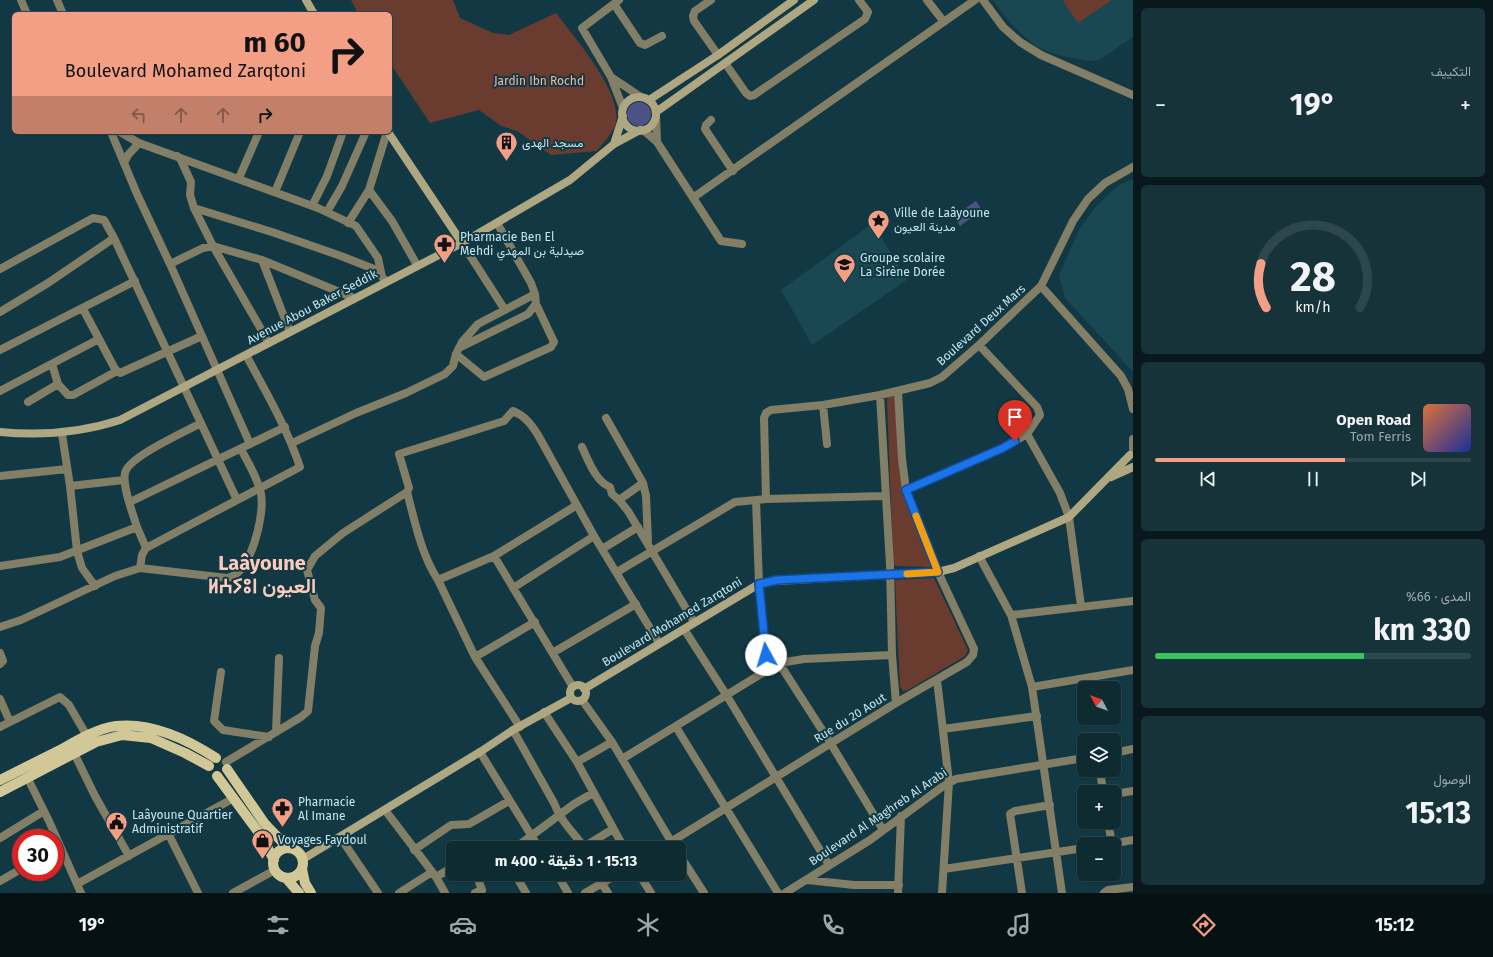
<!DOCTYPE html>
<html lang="ar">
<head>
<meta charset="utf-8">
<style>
	:root { --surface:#0e2b32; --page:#17333a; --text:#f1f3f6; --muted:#9ba7ac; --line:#2e474d; --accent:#f39f85 }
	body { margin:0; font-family:"Fira Sans",Vazirmatn,"Noto Sans Tifinagh",sans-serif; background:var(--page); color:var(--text); direction:rtl; height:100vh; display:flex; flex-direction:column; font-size:15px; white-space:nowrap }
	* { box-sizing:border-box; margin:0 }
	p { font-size:13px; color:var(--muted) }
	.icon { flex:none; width:22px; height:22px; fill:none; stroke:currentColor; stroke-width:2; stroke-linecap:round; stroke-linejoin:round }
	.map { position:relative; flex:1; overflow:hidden; direction:ltr }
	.sheet { display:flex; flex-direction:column; gap:8px; padding:8px; background:#08181c; width:360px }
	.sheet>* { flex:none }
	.hud { position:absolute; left:12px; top:12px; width:380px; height:122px; border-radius:6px; box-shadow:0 1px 3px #0004,0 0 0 1px var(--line); direction:rtl; background:#f39f85; color:#111; overflow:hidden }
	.needle { width:26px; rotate:311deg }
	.controls { position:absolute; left:1077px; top:681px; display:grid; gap:8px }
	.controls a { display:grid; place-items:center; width:44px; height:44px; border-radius:6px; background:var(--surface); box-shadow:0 1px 3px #0004,0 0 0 1px var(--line); font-size:20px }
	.speed { position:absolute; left:12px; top:829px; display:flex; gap:8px; font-size:20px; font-weight:700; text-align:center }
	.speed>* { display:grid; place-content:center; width:52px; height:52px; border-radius:50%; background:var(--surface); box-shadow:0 1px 3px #0004,0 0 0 1px var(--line); line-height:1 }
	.speed .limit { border:6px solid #d22; background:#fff; color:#111 }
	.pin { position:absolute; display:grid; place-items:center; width:34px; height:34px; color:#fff; margin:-41px -17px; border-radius:50% 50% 50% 0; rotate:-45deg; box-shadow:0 0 4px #0007 }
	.pin .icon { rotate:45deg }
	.me { position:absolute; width:44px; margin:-22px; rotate:354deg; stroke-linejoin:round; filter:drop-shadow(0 0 3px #0008) }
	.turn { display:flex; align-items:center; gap:14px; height:84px; padding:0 20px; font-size:18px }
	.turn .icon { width:52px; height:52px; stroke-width:2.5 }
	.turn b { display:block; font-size:28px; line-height:34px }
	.lanes { display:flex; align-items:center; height:38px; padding:0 20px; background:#0003; justify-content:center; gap:20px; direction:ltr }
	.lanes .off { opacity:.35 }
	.big { font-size:30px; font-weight:700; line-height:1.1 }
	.sheet .card { flex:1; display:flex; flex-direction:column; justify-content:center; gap:6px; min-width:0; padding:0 14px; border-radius:6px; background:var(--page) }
	.sheet .dial { align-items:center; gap:0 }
	.dial svg { height:104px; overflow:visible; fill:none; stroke:var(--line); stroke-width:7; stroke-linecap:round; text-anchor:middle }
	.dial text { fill:var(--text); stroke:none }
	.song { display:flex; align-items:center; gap:12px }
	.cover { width:48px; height:48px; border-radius:6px; background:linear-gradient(135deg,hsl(20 70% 55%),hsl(230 70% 35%)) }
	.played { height:4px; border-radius:2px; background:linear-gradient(90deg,var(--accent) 60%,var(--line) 60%) }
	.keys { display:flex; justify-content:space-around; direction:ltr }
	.heat { display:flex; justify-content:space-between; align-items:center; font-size:22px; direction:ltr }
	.charge { height:6px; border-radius:3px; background:linear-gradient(90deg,#34c759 66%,var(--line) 0) }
	.trip { position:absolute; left:446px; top:841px; width:240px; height:40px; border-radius:6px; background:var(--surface); box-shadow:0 1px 3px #0004,0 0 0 1px var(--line); font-weight:700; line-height:40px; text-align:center; direction:rtl }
	.tab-bar { display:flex; height:64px; justify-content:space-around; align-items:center; background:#061114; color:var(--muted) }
	.tab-bar .icon { width:28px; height:28px }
	.tab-bar .selected { color:var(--accent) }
	.tab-bar b { font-size:18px; color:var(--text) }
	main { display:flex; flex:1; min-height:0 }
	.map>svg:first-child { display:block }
</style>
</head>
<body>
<main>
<section class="sheet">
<div class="card"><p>التكييف</p>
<div class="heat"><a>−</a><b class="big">19°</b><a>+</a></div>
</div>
<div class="card dial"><svg viewBox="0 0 100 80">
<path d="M14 69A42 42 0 1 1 86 69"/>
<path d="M14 69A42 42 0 0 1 10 35" stroke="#f39f85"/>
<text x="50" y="56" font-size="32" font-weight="700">28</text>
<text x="50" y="72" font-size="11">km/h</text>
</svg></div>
<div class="card">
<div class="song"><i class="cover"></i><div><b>Open Road</b><p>Tom Ferris</p></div></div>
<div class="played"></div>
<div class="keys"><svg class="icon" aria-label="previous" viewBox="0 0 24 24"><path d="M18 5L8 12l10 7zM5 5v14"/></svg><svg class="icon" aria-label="pause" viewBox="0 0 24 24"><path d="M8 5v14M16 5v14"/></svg><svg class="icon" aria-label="next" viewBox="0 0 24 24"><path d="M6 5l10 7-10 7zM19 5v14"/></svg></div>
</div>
<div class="card"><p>المدى · 66%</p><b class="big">330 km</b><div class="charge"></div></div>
<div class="card"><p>الوصول</p><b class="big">15:13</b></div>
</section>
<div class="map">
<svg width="1133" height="893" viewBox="0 0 1133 893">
	<rect width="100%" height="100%" fill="#123943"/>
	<path fill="#194752" d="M993,0H1133V37L1099,60L1090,61L1061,56L1039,48L1026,38L1011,24Z
		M1133,179V372L1065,298L1059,275L1080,228L1098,204L1119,185Z
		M873,223L907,280L812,345L781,290Z"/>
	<path fill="#693c2f" d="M351,0H453L460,18L493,33L509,35L556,13C574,37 626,96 615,126C612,134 602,144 597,151L551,155L517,131L501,126L479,110L430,123L390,63V14H358Z
		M1065,0H1112L1078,23L1063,1Z
		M890,395L895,397L897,401L902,490L933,558V563L931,567L895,566L893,561L887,399Z
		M934,578L968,650L965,656L908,690L903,691L900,686L895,580Z"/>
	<path fill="#4c5284" d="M627 114a12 12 0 1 1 24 0a12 12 0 1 1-24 0Z
		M976,201L982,210L960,226L954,216Z"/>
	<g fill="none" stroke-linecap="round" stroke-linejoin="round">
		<path stroke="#837e66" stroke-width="8" d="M21,0L27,14
			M57,0L63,14
			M711,0L695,11L693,16L694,21L718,55
			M927,0L944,22
			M983,0L1003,27L1020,42L1041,55L1133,95
			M614,4L640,43L645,45L662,36
			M725,63L746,93L750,96L754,95L865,19L868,12L859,0
			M611,77L582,28L619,0
			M623,108L611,77L641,97
			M711,120L706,125L705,129L733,171
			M643,130L657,142L656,116
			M111,132L137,194L170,264L250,444
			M120,132L139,143L318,208L356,226L378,258L382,277L386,281
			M657,142L721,241L742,244
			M177,156L180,158L191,182L190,195L194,208L213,246L269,343
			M124,163L128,155L139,143
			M239,178L259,132
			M369,190L392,221L417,265
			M275,192L300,132
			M694,197L975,0
			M312,206L327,176L343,132
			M194,208L272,232L341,256L374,269L382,277
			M327,212L342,186L366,132
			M348,223L369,190L387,132
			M462,243L505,310
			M262,260L290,332
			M170,264L203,248L213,246L262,260L354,298
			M0,269L93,218L104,220L114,238
			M1041,286L1121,376L1128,389L1133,409
			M83,309L115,369L120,373L202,336
			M0,312L48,283L114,238L237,500
			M459,348L528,314L536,304L535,294L531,283L497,223
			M0,350L135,281
			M456,354L484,377L551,347L554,342L536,304
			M52,364L58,384
			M0,391L99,339
			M880,395L890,565L892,655L896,703
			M28,402L58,384L68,395H73L117,371
			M823,405L827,444
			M606,418L643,483L646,496L648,541
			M62,434L70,486L77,551L82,568L95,586
			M1027,434L1060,493L1069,517L1081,606
			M292,443L356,413L406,393L445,374L453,366L456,354L462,342L478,324L535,294
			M582,447C588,460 596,482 610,487L612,494L619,500
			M1133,449V439
			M0,476L67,469
			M643,483L619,500L628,511L694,622
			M70,486L124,480
			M906,490L1003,448L1027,434L1040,415L1037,407L979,345
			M407,492L409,488L399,454L504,421L513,411C525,416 531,424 538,435L594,536L659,643
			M766,499L764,418L766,413L771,410L823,405L880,395L930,383L942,377L979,345L1041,286L1073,221L1088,199L1105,183L1133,167
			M756,500L759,584L767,669
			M130,502L285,427
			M137,527L146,548
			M602,549L638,527
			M494,556L573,687
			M979,556L1011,615L1032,687L1062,893
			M0,566L60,557L137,527C133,514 122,486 125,473C128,457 185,432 201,423
			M140,568L142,555L146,548L300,467C287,428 266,392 246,355
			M617,572L735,502L766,499L885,496
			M438,580L494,556L577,505
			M513,588L594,536
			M1011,615L1133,601
			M0,627L21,620L115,576L140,568L227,578C251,575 265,514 261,494C258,478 248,463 241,449
			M684,629L727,696L829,865
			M554,652L636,604
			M0,653L3,661L0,664
			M475,657L535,622
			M779,663L831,744L883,830
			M221,672L214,721L223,730L269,737
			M937,680L949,782L942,893
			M1032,687L1133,670
			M0,699L10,722
			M582,700L612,742L675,848
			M544,712L577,762L624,848
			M0,727L60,697L69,705L87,736
			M676,727L778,893
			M943,729L1037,716
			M513,730L554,803C560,820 573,832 584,847
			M276,732L279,658
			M480,752L539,848
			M74,753L95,796L129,856
			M1114,753L1133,749
			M622,759L779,663L804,659L892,655
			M226,762L301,717L308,711L315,646L319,633L321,608L315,600L307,570L315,556L343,533L407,492C415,522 421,554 438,580L475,657L520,727
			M577,762L612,742
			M1100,770L1103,792
			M27,777L49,821L81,893
			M1114,794L1133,791
			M385,810L436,877L445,893
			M1108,822L1112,844
			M169,835L198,893
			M340,837L378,893
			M0,838L44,811
			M1111,844L1133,840
			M515,848L574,804L593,793
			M582,848L613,829
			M661,848L896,703L967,662L973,655L974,649L938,572L906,490L902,459L898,392
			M414,850L451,825L469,824L509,801
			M679,854L704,893
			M944,869L1084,848
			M515,874L526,893
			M557,874L568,893
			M639,874L651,893
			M436,877L453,867
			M807,880L854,885H899
			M0,881L21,869
			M77,884L234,798
			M602,884L608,893
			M233,893L275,870
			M399,893L432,872
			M475,893L482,890L476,874
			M585,893L618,874
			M785,893L870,840L942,787L956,779L1084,758
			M898,893L901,816
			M1022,893L1010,814L1015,811L1050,805
			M1104,893L1108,890L1133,887"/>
		<path stroke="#afa781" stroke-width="8" d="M306,0L314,14
			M622 114a17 17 0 1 1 34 0a17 17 0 1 1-34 0Z
			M649,100L718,55L794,0
			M656,112L814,0
			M388,132L462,243
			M614,144L623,116
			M0,432C42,436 80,433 120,420L462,243L570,180L614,144L640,130
			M1111,477L1133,467
			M570 693a8 8 0 1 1 16 0a8 8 0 1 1-16 0Z
			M584,689L759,584L777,581L938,572L954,568L1069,517L1130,455
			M303,859L480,752L513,730L571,698"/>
		<path stroke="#d2c796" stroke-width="10" d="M227,769L265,824L288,848
			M217,776L262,837L274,860
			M0,780C20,770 40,760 60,750C78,740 96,729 116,726C152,722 187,739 216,758
			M0,792L96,742L122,735L151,738L185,753L209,766
			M273 863a15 15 0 1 1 30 0a15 15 0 1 1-30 0Z
			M302,869L305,883L311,893
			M286,878L299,893"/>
	</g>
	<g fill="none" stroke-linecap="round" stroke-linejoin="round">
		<defs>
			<path id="route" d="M766,655L759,584L777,580L938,572L906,490L1003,448L1015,441"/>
		</defs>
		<use href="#route" stroke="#114b97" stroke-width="10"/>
		<use href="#route" stroke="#1a73e8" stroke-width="7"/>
		<path stroke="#f59e0b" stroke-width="7" d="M907,574L938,572L916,516"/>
	</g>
	<defs>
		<symbol id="building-pin" viewBox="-11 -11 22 30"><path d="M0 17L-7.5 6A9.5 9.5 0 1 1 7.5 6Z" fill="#f39f85" stroke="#123943"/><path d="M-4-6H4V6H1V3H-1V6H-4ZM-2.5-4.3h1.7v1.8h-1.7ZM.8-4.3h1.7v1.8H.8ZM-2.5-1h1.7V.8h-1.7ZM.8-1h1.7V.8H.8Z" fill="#111"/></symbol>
		<symbol id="sight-pin" viewBox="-11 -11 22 30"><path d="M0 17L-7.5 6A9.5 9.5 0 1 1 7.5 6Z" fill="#f39f85" stroke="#123943"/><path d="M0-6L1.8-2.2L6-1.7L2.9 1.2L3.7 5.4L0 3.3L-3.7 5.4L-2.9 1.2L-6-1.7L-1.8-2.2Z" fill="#111"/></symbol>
		<symbol id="pharmacy-pin" viewBox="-11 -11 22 30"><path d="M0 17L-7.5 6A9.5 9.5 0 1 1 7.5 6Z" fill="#f39f85" stroke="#123943"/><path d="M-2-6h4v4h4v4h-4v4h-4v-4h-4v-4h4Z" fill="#111"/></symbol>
		<symbol id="school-pin" viewBox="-11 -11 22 30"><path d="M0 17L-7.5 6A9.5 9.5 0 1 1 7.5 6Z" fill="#f39f85" stroke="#123943"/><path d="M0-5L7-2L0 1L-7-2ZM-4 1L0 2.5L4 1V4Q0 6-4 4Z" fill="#111"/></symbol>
		<symbol id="civic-pin" viewBox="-11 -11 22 30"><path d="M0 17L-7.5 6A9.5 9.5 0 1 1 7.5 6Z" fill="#f39f85" stroke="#123943"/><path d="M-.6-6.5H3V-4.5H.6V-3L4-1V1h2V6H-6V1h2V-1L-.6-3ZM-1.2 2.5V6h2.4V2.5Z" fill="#111"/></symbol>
		<symbol id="shop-pin" viewBox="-11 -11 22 30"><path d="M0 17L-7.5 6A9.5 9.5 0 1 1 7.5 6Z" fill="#f39f85" stroke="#123943"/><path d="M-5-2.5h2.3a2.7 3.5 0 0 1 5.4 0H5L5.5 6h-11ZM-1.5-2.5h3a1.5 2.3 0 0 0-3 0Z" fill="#111"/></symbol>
	</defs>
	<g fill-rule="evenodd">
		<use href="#building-pin" x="494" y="130" width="25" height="34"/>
		<use href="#sight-pin" x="866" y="208" width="25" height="34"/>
		<use href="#pharmacy-pin" x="432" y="232" width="25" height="34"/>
		<use href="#school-pin" x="832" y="252" width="25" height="34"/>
		<use href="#pharmacy-pin" x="270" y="796" width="25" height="34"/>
		<use href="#civic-pin" x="104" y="810" width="25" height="34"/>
		<use href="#shop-pin" x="250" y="828" width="25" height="34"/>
	</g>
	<g text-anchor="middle" stroke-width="4" stroke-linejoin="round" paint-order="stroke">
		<g font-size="12" fill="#f9b29c" stroke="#123943">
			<text x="539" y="85">Jardin Ibn Rochd</text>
		</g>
		<g font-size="12" fill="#c3e6f0" stroke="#123943" text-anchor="start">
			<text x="522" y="147">مسجد الهدى</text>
			<text x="894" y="217">Ville de Laâyoune<tspan x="894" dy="14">مدينة العيون</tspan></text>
			<text x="460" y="241">Pharmacie Ben El<tspan x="460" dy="14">Mehdi صيدلية بن المهدي</tspan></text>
			<text x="860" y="262">Groupe scolaire<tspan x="860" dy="14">La Sirène Dorée</tspan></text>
			<text x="298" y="806">Pharmacie<tspan x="298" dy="14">Al Imane</tspan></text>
			<text x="132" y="819">Laâyoune Quartier<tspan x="132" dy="14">Administratif</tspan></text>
			<text x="278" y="844">Voyages Faydoul</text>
		</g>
		<g font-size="12" fill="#c3e6f0" stroke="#123943">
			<text transform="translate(312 307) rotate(-28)" y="4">Avenue Abou Baker Seddik</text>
			<text transform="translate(981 325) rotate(-42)" y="4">Boulevard Deux Mars</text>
			<text transform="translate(672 622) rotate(-31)" y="4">Boulevard Mohamed Zarqtoni</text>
			<text transform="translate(850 718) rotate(-32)" y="4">Rue du 20 Aout</text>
			<text transform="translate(878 817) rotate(-34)" y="4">Boulevard Al Maghreb Al Arabi</text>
		</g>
		<g font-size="20" font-weight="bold" fill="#fccbbc" stroke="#123943">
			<text x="262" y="570">Laâyoune<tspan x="262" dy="23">ⵍⵄⵢⵓⵏ العيون</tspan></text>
		</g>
	</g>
</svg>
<div class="controls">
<a><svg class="needle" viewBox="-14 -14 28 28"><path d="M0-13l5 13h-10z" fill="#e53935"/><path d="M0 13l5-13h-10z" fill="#9ba7ac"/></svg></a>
<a><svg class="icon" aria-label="layers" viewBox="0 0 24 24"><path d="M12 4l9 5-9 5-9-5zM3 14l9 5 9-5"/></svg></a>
<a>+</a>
<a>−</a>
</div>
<div class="speed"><div class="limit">30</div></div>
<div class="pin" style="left:1015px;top:441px;background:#d93025"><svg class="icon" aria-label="arrive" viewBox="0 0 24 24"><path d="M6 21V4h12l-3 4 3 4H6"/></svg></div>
<svg class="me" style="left:766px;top:655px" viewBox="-20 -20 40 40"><circle r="19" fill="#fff"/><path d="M0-13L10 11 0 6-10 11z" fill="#1a73e8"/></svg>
<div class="trip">15:13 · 1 دقيقة · 400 m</div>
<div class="hud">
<div class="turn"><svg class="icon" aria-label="right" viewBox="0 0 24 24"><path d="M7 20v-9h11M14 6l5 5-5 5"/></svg><div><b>60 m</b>Boulevard Mohamed Zarqtoni</div></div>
<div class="lanes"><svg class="icon off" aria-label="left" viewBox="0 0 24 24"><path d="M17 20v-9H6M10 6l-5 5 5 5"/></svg><svg class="icon off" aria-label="ahead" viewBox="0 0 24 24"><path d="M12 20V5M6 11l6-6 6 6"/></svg><svg class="icon off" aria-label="ahead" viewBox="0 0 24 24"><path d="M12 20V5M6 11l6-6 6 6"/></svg><svg class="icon" aria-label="right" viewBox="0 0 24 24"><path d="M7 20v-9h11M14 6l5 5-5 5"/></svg></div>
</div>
</div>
</main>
<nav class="tab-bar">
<b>15:12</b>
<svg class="icon selected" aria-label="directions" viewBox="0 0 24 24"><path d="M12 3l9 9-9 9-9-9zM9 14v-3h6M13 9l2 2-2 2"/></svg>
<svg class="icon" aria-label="music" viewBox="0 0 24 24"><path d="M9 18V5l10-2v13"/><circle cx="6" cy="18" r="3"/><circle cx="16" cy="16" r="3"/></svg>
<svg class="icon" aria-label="phone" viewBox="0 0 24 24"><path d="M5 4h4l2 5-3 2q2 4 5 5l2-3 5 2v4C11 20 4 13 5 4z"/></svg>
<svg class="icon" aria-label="climate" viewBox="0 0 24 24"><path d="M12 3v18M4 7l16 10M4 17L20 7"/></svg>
<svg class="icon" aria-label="car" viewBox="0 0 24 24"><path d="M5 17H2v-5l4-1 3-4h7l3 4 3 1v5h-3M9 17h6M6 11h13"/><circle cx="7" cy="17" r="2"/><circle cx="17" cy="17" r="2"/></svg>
<svg class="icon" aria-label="filters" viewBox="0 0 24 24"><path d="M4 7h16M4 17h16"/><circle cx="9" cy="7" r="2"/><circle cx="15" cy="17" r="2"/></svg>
<b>19°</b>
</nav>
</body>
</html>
